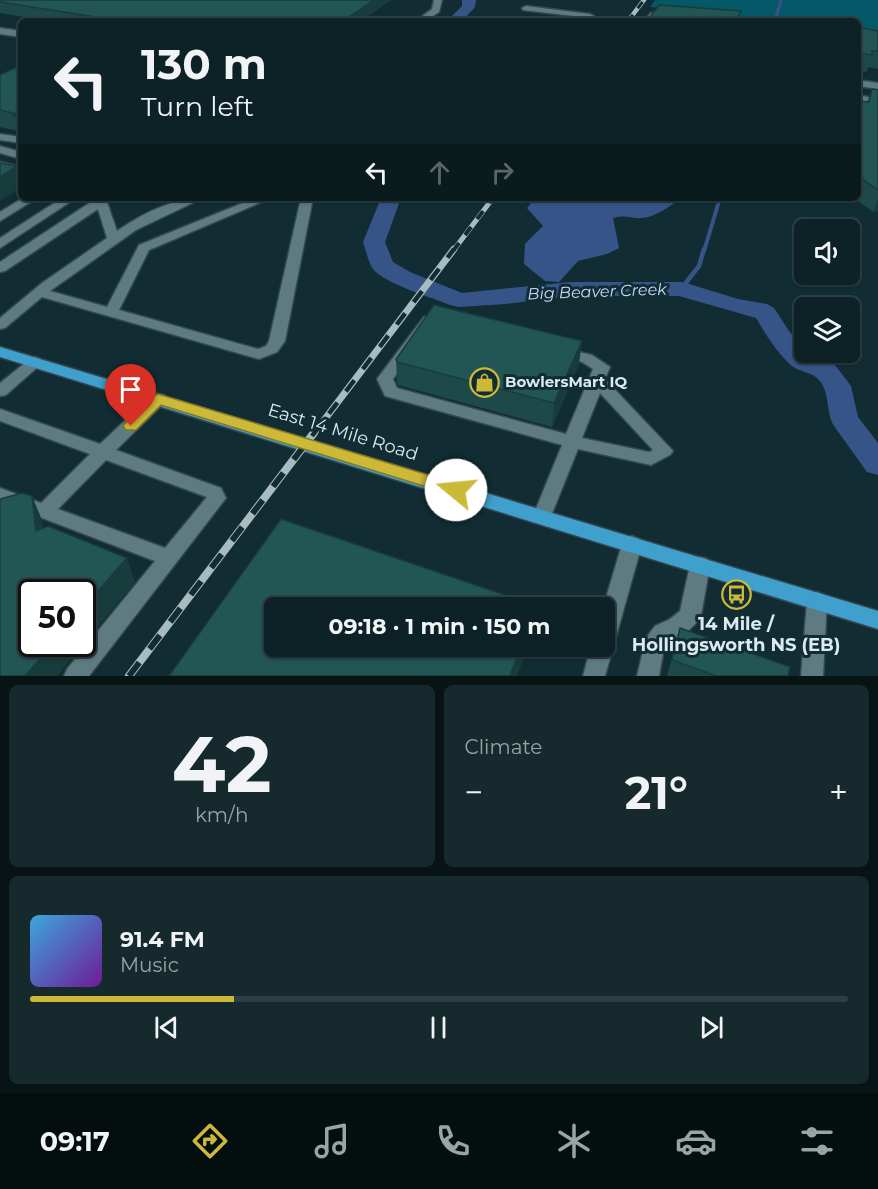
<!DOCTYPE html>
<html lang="en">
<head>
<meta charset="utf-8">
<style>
	:root { --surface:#0d2226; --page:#162a2e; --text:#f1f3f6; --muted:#9aa4a7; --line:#2d3f43; --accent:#ccb938 }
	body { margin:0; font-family:Montserrat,sans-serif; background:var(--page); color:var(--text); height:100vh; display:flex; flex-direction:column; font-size:22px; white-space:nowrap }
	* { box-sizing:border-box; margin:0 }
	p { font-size:20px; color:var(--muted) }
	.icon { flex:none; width:33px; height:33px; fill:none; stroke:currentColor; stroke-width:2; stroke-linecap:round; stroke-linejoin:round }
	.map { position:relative; height:676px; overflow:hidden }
	.side { display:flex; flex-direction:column; gap:9px; padding:9px; background:#071315; flex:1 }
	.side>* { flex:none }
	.guide { position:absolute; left:18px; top:18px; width:843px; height:183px; border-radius:9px; box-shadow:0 2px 4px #0004,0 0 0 2px var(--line); background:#0d2226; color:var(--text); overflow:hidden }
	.tools { position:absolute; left:794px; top:219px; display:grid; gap:12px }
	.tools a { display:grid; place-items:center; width:66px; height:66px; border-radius:9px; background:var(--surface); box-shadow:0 2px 4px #0004,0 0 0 2px var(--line); font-size:30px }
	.speed { position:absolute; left:18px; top:579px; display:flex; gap:12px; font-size:30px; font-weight:700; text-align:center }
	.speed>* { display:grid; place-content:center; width:78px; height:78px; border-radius:50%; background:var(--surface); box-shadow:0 2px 4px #0004,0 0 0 2px var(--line); line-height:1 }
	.speed .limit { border:3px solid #111; border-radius:9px; background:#fff; color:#111 }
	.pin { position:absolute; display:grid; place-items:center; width:51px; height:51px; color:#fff; margin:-62px -26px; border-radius:50% 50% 50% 0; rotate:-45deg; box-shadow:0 0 6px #0007 }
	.pin .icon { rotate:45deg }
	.me { position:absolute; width:66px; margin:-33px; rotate:287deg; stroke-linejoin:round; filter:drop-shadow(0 0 4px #0008) }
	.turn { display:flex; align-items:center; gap:21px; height:126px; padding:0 24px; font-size:27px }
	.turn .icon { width:78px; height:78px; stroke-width:2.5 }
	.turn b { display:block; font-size:42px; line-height:51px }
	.lanes { display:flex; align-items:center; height:57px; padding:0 24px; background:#0003; justify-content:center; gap:30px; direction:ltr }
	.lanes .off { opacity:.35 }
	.big { font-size:45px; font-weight:700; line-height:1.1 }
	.side .tile { flex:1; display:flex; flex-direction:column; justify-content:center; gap:9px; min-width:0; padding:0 21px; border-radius:9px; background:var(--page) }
	.side .dial { align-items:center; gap:0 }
	.dial b { font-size:78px; line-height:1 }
	.song { display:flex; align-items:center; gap:18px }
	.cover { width:72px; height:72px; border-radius:9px; background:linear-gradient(135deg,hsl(200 70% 55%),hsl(280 70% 35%)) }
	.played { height:6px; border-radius:3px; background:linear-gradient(90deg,var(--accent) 25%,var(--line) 25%) }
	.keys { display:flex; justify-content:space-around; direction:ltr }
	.heat { display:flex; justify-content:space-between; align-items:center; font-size:33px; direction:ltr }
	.side .tiles { flex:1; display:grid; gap:9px; grid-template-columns:1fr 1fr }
	.tile:last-child { grid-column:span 2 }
	.trip { position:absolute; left:264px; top:597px; width:351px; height:60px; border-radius:9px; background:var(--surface); box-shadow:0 2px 4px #0004,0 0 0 2px var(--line); font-weight:700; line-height:60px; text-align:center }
	.tabs { display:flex; height:96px; justify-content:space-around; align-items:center; background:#050e0f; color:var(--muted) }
	.tabs .icon { width:42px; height:42px }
	.tabs .selected { color:var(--accent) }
	.tabs b { font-size:27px; color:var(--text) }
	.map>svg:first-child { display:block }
</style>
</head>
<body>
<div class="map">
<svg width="878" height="676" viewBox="0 0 878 676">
	<rect width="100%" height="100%" fill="#112d33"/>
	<path fill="#045868" d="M655,0H878V36L858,33V21H763L650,7Z"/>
	<path fill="#365488" d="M535,198H682C671,205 656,217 642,218C631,219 628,214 613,218L619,248L607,254L578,261L559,282L545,281L524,264L525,244L543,226L527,208Z"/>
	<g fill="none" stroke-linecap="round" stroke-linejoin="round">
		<path stroke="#365488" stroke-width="3" d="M775,21L781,0"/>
		<path stroke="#365488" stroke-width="4" d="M704,251L720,198"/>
		<path stroke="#365488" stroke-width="4.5" d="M681,289L699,266L704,249"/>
		<path fill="#365488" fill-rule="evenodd" d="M462,0H476L475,7L462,21H447L462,6Z
			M381,198H401L385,242L393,262L410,272L462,293L570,282H681L689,284L738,299L767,304L774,308L789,331L804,347V352H809L835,365L851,386L858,417L878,443V475L867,472L834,426C825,411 831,391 817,378C811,372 799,372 792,366C777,353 766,335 756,318L679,296H570L505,304L459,307L450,305C431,297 385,284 373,269C368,262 366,250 363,242Z"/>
		<defs>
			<path id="minor" d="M434,0H442L439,12L425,21H416L432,9Z
				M526,6L590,14L594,16L590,18L523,10L522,8Z
				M651,13L702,19L706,21L656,18L653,21H644Z
				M0,28L21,31V37L0,34Z
				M858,80L878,83V89L858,86Z
				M858,95L878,99V105L858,101Z
				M0,134L21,137V143L0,140Z
				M0,146L21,152V159L0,153Z
				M0,162L21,167V173L0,168Z
				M23,198H37L0,221V212Z
				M62,198H76L0,248V238Z
				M97,198H112L107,202L117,231C142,214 172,198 203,198L136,230L50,291L107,307L139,245L255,198H271L149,250L119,310L258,349L266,346L269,341L301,198H313L285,341L277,352L259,359L42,297L5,328L0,329V318L42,283L107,238L98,209L5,271L0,272V262Z
				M429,316L592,355L610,367L605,379L673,451L670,455L651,465L578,449L549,521L542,523L535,521L533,516L562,445L385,396L377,379L424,317ZM433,325L582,362L593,369L566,434L397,388L393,379ZM600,393L653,450L649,452L582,438Z
				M35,357L40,359L43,362L40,365L6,395L0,396V383L30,359Z
				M158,394L164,395L166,399L164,403L116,450L221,488L226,498L89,676H64L67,669L155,561L0,502V488L41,503L90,454L0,421V409L100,444L152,395ZM106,460L204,496L207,497L165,548L58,509Z
				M632,536L639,539L642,544L605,676H583L591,646H604L603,608L622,544L625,539Z
				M700,557L707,559L710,565L701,616L697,622L686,633L671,640L664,648L659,676H637L646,638L655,626L670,619L680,611L690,565L693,559Z
				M817,592L824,595L827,601L823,676H801L807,601L810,595Z"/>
			<path id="major" d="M0,347L878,611V629L0,357Z"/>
		</defs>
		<use href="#minor" stroke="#34484e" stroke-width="3"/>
		<use href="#major" stroke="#34484e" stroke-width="3"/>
		<use href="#minor" fill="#5e7b82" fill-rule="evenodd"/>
		<use href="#major" fill="#3f9fcd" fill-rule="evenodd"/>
		<defs>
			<path id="rail-far3" d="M628,21L644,0"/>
			<path id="rail-far2" d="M453,251L493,198"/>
			<path id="rail-far1" d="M312,436L454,249"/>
			<path id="rail" d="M129,676L313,434"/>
		</defs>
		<use href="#rail-far3" stroke="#a8bbbf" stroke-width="4.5"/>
		<use href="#rail-far2" stroke="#a8bbbf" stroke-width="5"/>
		<use href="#rail-far1" stroke="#a8bbbf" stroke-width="7"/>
		<use href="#rail" stroke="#a8bbbf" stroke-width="8"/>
		<use href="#rail-far3" stroke="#112d33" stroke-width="3" stroke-dasharray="8" stroke-linecap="butt"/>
		<use href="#rail-far2" stroke="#112d33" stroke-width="4" stroke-dasharray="10" stroke-linecap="butt"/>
		<use href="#rail-far1" stroke="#112d33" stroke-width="4.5" stroke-dasharray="14" stroke-linecap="butt"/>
		<use href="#rail" stroke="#112d33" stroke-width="6" stroke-dasharray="17" stroke-linecap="butt"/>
	</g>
	<path fill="#1d4a48" d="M0,0H391L361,21H48L0,13Z
		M741,11L739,21H649L650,17Z
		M858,25L862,28L878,31V69L868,67L867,72L858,71Z
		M21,67V135L19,134L18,131L0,127V75Z
		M872,89L878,90V211L873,212L854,198H858V101L867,102Z
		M396,359L579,364L552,427L398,385L397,382Z
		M680,628L788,676H667Z"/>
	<path fill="#183c3b" d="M374,0H391L361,21H343Z
		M17,166L21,178V188L0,201V177Z
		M878,198V211L873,212Z
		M582,341L579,364L552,427L554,403Z
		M32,496L42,520L46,555L36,531Z
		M127,558L135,582L57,676H25L53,644H82V609Z
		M521,646H528L517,676H510Z"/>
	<path fill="#225654" stroke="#183c3b" stroke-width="1.5" d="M0,0H374L343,21H121L0,2Z
		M659,5L741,11L736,21H660L662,19L650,17Z
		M858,25H860L862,28L878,31V51H872V55L858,53Z
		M19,66L21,67V118L13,116L17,114L0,110V75Z
		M872,89L878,90V190L858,176V101L869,102Z
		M0,163L17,166L0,177Z
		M434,305L582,341L554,403L397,362L396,359Z
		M22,493L32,496L36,531L48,526L127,558L82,609V592H32V644H53L25,676H0V499Z
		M281,519L537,606L536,608H274V646H521L510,676H169Z
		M680,628L790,667L788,676H716L672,660Z"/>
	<path fill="#ccb938" stroke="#857824" stroke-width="1.5" d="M158,394L462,485L465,490L462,494L456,496L161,405L136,430H126L123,426L126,422L153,396Z"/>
	<defs>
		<symbol id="shop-ring" viewBox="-11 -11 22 22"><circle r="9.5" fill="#112d33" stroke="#ccb938" stroke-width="1.5"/><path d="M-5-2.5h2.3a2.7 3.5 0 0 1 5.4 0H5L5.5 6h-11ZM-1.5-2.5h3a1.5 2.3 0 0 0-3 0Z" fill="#ccb938"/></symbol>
		<symbol id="bus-ring" viewBox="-11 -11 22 22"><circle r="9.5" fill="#112d33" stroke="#ccb938" stroke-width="1.5"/><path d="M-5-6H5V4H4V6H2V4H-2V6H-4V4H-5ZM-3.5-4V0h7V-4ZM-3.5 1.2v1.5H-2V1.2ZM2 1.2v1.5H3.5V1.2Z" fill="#ccb938"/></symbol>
	</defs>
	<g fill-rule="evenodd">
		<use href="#shop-ring" x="468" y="366" width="33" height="33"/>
		<use href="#bus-ring" x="720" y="578" width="33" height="33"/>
	</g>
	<g text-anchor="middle" stroke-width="6" stroke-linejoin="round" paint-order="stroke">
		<g font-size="15" font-weight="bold" fill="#daeaee" stroke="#112d33" text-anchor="start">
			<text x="505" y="387">BowlersMart IQ</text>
		</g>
		<g font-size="16" font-style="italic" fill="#c8dbfb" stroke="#112d33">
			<text transform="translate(597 291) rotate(-2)" y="6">Big Beaver Creek</text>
		</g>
		<g font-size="18" fill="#daeaee" stroke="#112d33">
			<text transform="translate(343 432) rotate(17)" y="6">East 14 Mile Road</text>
		</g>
		<g font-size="18" font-weight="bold" fill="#daeaee" stroke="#112d33">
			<text x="736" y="630">14 Mile /<tspan x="736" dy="21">Hollingsworth NS (EB)</tspan></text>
		</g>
	</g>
</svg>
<div class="tools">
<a><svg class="icon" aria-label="sound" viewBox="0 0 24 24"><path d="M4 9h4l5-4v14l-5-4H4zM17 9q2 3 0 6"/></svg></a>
<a><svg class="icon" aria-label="layers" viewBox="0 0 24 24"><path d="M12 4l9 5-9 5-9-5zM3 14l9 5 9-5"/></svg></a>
</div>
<div class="speed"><div class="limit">50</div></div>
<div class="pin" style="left:131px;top:426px;background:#d93025"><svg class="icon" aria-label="arrive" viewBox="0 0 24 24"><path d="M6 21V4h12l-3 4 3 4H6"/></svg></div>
<svg class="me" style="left:456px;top:490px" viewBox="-20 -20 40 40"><circle r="19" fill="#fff"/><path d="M0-13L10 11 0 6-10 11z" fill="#ccb938"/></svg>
<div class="trip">09:18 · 1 min · 150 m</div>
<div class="guide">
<div class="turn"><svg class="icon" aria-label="left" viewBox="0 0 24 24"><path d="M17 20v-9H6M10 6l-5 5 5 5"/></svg><div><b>130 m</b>Turn left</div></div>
<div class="lanes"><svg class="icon" aria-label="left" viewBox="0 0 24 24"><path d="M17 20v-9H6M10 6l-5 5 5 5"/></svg><svg class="icon off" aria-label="ahead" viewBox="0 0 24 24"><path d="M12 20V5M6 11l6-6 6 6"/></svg><svg class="icon off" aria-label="right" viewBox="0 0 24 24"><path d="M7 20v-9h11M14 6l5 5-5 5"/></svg></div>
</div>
</div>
<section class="side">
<div class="tiles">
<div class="tile dial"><b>42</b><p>km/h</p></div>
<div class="tile"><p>Climate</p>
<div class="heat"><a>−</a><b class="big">21°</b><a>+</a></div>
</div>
<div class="tile">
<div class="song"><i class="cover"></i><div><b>91.4 FM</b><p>Music</p></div></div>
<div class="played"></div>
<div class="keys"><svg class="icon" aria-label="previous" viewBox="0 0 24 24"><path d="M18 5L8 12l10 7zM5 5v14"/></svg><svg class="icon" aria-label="pause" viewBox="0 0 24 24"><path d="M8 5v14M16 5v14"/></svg><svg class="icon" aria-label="next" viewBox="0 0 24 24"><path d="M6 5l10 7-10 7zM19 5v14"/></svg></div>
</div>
</div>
</section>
<nav class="tabs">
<b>09:17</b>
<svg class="icon selected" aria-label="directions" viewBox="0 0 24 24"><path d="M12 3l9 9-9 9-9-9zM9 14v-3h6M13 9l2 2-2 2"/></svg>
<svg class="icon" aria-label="music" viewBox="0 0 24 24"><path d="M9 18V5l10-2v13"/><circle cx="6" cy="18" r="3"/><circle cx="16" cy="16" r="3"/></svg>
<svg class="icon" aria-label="phone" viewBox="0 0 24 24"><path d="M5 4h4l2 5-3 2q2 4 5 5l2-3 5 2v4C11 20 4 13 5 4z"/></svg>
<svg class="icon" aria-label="climate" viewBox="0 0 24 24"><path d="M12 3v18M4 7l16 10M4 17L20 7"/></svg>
<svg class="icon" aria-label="car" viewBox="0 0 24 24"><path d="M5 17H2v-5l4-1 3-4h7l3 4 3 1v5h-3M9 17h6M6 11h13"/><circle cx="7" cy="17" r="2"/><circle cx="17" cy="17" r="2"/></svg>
<svg class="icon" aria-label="filters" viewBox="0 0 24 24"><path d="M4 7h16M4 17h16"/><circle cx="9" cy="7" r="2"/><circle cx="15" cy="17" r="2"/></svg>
</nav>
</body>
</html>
